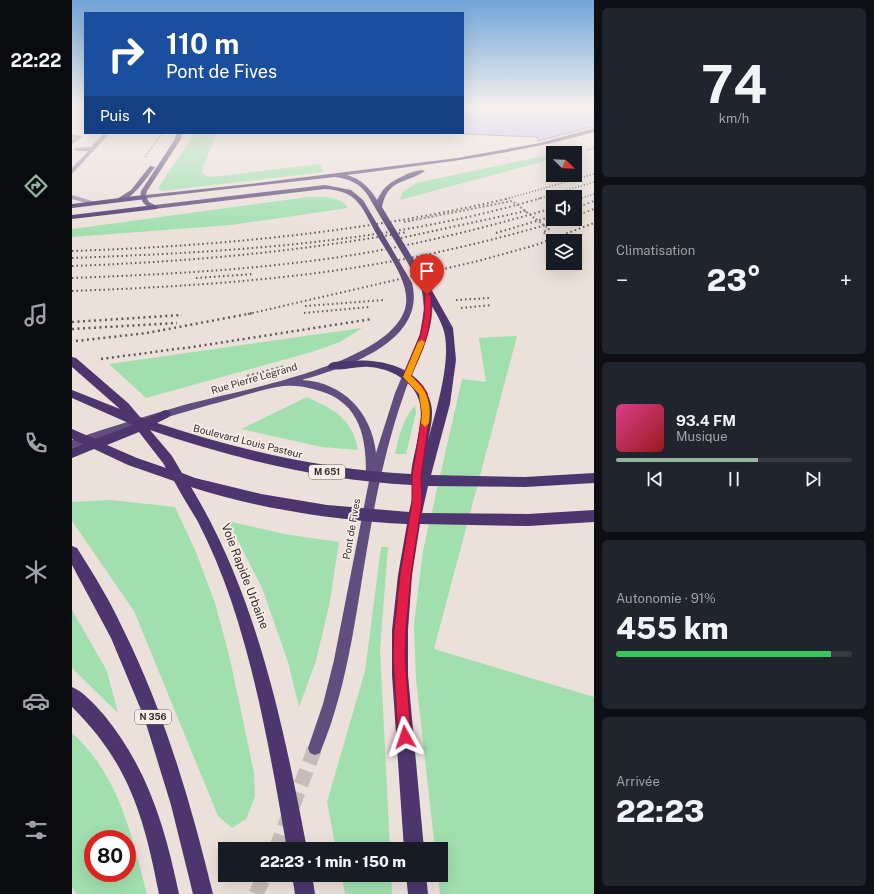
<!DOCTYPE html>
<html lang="fr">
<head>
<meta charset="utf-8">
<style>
	:root { --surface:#171b24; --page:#20242c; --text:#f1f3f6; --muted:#9ea1a6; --line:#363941; --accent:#92b4a0 }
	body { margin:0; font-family:"Public Sans",sans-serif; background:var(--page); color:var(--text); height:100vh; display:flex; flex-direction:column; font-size:15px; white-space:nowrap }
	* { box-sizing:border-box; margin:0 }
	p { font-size:13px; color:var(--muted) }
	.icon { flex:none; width:22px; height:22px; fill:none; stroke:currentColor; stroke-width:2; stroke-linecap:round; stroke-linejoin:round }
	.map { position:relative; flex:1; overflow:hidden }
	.side { display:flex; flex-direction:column; gap:8px; padding:8px; background:#0d0f14; width:280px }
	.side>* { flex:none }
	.banner { position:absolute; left:12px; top:12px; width:380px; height:122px; border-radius:0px; box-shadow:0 4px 16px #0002; background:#1a4fa0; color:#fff; overflow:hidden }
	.needle { width:26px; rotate:113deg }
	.buttons { position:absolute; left:474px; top:146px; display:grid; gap:8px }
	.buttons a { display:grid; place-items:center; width:36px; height:36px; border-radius:0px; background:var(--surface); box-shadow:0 4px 16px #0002; font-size:20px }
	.speed { position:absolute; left:12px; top:830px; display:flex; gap:8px; font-size:20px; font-weight:700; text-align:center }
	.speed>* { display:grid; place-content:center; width:52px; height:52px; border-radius:50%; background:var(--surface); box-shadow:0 4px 16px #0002; line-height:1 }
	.speed .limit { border:6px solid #d22; background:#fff; color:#111 }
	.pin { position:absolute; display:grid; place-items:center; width:34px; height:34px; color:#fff; margin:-41px -17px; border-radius:50% 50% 50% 0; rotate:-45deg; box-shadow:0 0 4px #0007 }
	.pin .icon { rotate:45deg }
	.me { position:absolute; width:44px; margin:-22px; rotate:355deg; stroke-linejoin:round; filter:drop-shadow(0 0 3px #0008) }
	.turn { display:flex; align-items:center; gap:14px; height:84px; padding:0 16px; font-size:18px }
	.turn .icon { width:52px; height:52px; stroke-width:2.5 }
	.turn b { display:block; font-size:28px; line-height:34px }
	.then { display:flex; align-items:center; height:38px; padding:0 16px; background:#0003; gap:8px; font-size:15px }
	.big { font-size:30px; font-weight:800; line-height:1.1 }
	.side .widget { flex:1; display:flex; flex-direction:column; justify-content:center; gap:6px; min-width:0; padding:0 14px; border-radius:6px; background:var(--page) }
	.side .dial { align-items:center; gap:0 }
	.dial b { font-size:52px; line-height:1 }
	.song { display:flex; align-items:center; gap:12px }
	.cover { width:48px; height:48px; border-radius:6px; background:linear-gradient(135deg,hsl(330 70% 55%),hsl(0 70% 35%)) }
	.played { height:4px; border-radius:2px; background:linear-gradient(90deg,var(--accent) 60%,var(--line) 60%) }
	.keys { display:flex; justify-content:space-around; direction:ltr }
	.heat { display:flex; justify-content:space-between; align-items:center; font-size:22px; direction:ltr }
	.charge { height:6px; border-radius:3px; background:linear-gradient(90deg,#34c759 91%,var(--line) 0) }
	.trip { position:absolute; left:146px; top:842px; width:230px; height:40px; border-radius:0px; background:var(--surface); box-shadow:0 4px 16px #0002; font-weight:800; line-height:40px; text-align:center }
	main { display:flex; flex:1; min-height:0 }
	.tab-bar { display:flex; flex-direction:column; width:72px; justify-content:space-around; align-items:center; background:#090b0e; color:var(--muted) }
	.tab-bar .icon { width:28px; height:28px }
	.tab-bar .on { color:var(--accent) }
	.tab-bar b { font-size:18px; color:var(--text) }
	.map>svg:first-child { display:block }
</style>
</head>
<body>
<main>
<nav class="tab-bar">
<b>22:22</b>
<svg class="icon on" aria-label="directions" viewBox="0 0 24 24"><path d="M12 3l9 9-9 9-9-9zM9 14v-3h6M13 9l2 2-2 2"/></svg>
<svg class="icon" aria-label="music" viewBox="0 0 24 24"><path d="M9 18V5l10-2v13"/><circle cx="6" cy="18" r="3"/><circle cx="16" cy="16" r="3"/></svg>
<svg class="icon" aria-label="phone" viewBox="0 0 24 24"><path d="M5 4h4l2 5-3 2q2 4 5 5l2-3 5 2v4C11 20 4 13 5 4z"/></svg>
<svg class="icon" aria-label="climate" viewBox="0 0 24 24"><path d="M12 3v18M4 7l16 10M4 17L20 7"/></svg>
<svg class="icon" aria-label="car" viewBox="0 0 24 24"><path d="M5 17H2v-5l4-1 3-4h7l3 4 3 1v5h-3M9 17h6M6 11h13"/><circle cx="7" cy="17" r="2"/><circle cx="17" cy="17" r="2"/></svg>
<svg class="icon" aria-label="filters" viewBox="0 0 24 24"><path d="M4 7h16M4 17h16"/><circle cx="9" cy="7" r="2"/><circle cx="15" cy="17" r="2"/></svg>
</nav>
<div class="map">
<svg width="522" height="894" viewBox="0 0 522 894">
	<rect width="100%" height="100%" fill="#ece0da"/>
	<path fill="#a1dfaf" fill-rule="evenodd" d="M123,133H145L129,172L134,176L141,177L248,164L252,172L90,191L86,188Z
		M481,154V159L327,200L331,192L344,183Z
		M236,197C249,197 269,195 276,208L159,225L0,237V229Z
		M290,328L268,342L240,352L74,398L37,364Z
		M445,336L362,649L522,697V894H368L366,875H369V849H363L344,679L342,624L351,551L390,379L414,382L407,338Z
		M235,397C262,410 280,418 286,450L250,447L169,429Z
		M343,405L344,413L334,454H323C327,435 331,420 343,405Z
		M39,500L103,507L124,552L143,603L158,659L182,773L183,797L174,819L160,828L146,816L62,611L0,521V502Z
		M156,521L212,534L267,542L258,601L244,661L227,707L216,662L190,588Z
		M309,547H316L308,649L318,849H264L255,802L293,671Z
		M0,610L35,671L46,713L0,668Z
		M0,733C47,775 60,836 75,894H4L0,887ZM21,839H55V873H21Z
		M269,875H319L320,894H273Z"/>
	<path fill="#bcb3f6" stroke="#74737d" d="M391,108H522V126L466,141L465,137L391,134Z"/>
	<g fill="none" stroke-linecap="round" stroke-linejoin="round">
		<path stroke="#c7bcb7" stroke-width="15" stroke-dasharray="15 8" stroke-linecap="butt" d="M204,849L243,748
			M184,894L193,875"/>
		<path stroke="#88807c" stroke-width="1.5" stroke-dasharray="1.5 1.5" stroke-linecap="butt" d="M515,150L522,148
			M73,157L90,133"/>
		<path stroke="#88807c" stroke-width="2" stroke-dasharray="2 2" stroke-linecap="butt" d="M332,222L440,201L477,229L471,232L483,241"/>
		<path stroke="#88807c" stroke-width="2.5" stroke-dasharray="2.5 2.5" stroke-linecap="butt" d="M175,376L213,366"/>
		<path fill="#9b91ad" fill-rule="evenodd" d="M32,133H38L0,174V168L16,151H5L2,149L3,148L19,147Z
			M0,134L9,136L10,137L0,144V140L2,138H0Z
			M0,195L23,202L24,203L21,205L0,199Z"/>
		<path fill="#614d7e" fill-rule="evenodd" d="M522,128V132C441,155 358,164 275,175C289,179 297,187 305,200C308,195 310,190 315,186C321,180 346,167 353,171C334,184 316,178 310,207L355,282C372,320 344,359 332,394C317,437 307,481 299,526C285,602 278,682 248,753L243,755L238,753L236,748L251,704L262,660L298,476L294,472C294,431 285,399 241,389C232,386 219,385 211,386C186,390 161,399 137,405C91,418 45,433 0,448V440C37,427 75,416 112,405C164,391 316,365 333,309C340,285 317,256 305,235C290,208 287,191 253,189L82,209C73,206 67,201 69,191L103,139L104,133H110L109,139L75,191L74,195L186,183L385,158L468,143ZM263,177C277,179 287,183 295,194L347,282L350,291L352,309L348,334L323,393L304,453C300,413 271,382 230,380C273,368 355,342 340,283L291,200L279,190L253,185L83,205L77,202L75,198Z
			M78,166L83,167C75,177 59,203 45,201V199L59,190Z"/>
		<path fill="#4d356d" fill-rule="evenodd" d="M71,195L75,197L74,199L0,208V204Z
			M82,205L86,207L85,209L0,219V215Z
			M353,284L358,287L381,328L384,360L378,404L359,475L453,477L522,473V483L453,487L356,486L350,513L456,514L522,510V522L456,526L348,524L340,575L336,630V675L352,849H332L320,675V630L326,575L335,524C267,521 182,508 119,487C185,596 211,724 235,849H215C196,741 176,617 125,520C117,507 109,494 102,481L56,465L22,449L0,458V448L11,444L0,439V429L23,439L61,425L0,398V390L48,409L0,367V357L4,358L56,403L68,417L73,419L93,410L97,411L99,414L97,417L85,423C167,450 252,470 339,474C341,452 352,427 348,404C344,382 318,368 297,367C285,366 272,371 260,369C257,369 257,369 256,366C259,360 270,362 276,361C308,358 350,366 359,404C362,416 358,429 356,440C364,411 381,357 371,328C366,314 356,300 348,287ZM78,430C163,459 250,480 340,485L343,487L337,512L255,505L189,494L123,478L110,473L100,456ZM67,432L91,463L94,468L65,458L35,445Z
			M0,546L5,548C21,573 37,599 50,627C92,711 119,803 141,894H121L99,805L72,717L39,638L0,565Z
			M0,687C12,692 23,705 32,715C76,769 93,827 107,894H87C72,817 57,763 0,707Z
			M220,875H240L243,894H223Z
			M334,875H354L356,894H336Z"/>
		<path stroke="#625b58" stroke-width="1.5" stroke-dasharray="1 2" stroke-linecap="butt" d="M434,199L522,174
			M466,199L522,182
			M507,199L522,194"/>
		<path stroke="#625b58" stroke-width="2" stroke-dasharray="1.5 3" stroke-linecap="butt" d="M503,200L510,198
			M503,208L522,201
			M503,216L522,209
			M424,233L481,216
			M329,238L454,211
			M0,251C148,246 294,232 438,198
			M0,258C157,252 318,243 469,198
			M0,266C113,262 224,252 335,232
			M0,278C102,274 204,269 304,251C364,240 423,225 481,208
			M124,278L182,274
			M0,291C104,287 208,281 311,263C373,252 434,237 494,219
			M384,300L417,298
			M233,306L312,300
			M389,308L420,305
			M232,313L297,307
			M176,314L406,261L464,245L522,223"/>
		<path stroke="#625b58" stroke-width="2.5" stroke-dasharray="2 3.5" stroke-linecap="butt" d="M0,322L110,315
			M0,329L105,323
			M4,341L75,333L181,313
			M29,359L127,346L300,319"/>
	</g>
	<linearGradient id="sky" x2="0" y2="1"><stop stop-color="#71a5d9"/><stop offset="0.46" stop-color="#f6f1ee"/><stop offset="1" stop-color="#f6f1ee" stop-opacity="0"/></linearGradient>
	<rect width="522" height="233" fill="url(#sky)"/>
	<path fill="#e11d48" stroke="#92132f" d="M353,293L359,295C360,331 353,344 339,376L350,385L355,393L358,414L349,477L350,502L339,575L334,630L333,655L339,737L337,742L333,744L328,742L326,737L321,655L322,630L328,575L340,502V477L350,414L347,394L331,377L348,336L352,318Z"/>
	<path fill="#f59e0b" d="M350,340L353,342L339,376C355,390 360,402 357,423L353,427L349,423L350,414L347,394L331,377L346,342Z"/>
	<g text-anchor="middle" stroke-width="3.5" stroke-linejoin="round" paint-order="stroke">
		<g fill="#f9ede8" stroke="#6d6663" stroke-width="1">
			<rect x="237" y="465" width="36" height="14" rx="3"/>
			<rect x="63" y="710" width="36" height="14" rx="3"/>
		</g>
		<g font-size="9" font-weight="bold" fill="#312c2a">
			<text x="255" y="475">M 651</text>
			<text x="81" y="720">N 356</text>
		</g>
		<g font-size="10" fill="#312c2a" stroke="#f9ede8">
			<text transform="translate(182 378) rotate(-16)" y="4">Rue Pierre Legrand</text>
			<text transform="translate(176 441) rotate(14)" y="4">Boulevard Louis Pasteur</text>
			<text transform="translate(279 529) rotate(-80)" y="4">Pont de Fives</text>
		</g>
		<g font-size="12" fill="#312c2a" stroke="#f9ede8">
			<text transform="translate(173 576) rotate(69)" y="4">Voie Rapide Urbaine</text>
		</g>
	</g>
</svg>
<div class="buttons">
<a><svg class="needle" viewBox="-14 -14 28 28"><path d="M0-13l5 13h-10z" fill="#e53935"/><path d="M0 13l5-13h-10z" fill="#9ea1a6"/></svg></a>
<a><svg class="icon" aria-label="sound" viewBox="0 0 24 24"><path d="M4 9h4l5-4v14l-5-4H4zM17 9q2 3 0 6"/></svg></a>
<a><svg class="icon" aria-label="layers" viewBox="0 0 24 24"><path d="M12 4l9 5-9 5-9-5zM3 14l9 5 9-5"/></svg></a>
</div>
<div class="speed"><div class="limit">80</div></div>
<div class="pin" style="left:355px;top:295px;background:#d93025"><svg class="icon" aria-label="arrive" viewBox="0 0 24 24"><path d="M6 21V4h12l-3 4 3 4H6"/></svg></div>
<svg class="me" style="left:333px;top:737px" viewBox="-20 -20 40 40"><path d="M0-17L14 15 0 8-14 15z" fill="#e11d48" stroke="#fff" stroke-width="4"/></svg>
<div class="trip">22:23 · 1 min · 150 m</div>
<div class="banner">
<div class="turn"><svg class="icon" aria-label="right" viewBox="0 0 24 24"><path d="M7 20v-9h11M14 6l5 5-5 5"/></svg><div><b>110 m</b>Pont de Fives</div></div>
<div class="then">Puis<svg class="icon" aria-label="ahead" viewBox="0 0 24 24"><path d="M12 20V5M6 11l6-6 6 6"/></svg></div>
</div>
</div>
<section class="side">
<div class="widget dial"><b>74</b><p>km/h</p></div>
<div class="widget"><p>Climatisation</p>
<div class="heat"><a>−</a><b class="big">23°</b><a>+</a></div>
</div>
<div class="widget">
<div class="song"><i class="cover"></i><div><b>93.4 FM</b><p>Musique</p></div></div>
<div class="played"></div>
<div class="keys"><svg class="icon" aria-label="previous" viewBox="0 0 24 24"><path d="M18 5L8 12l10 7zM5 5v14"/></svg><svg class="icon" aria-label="pause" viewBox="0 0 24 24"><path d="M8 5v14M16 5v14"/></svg><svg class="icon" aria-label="next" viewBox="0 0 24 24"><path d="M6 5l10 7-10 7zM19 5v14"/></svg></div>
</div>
<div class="widget"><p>Autonomie · 91%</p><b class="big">455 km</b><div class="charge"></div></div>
<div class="widget"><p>Arrivée</p><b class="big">22:23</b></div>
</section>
</main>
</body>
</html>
